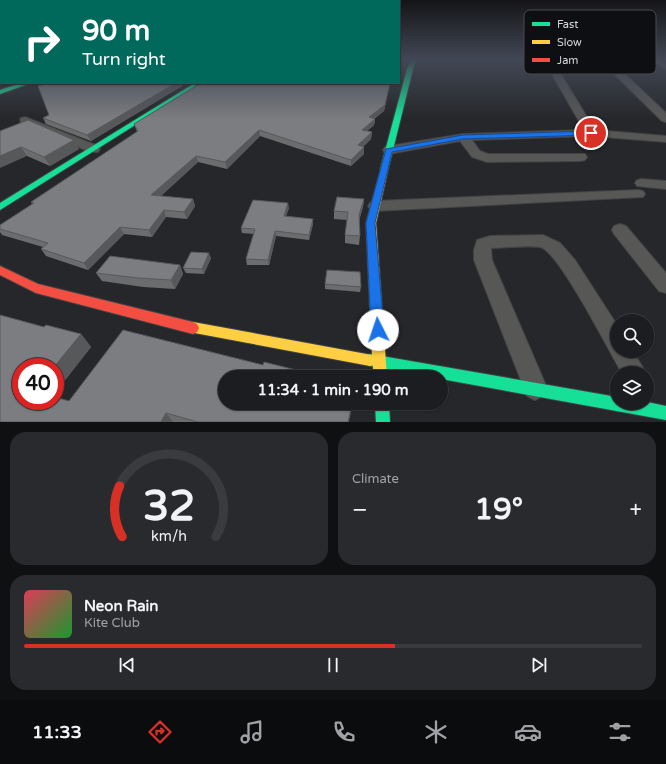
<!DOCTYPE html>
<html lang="en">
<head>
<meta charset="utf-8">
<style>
	:root { --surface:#1c1d20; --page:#292a2d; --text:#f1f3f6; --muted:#a0a2a5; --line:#3a3b3e; --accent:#d93025 }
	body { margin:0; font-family:"Varela Round",sans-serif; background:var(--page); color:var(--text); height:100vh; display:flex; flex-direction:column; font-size:15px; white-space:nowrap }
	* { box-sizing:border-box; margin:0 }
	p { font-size:13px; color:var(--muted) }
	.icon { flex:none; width:22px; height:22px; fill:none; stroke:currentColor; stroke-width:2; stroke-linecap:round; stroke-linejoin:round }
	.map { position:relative; height:422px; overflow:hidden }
	.panel { display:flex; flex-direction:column; gap:10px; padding:10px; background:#0f1012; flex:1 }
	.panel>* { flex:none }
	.banner { position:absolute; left:0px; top:0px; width:400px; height:84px; box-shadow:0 1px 3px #0004,0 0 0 1px var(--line); background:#00695c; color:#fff; overflow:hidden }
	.controls { position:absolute; left:610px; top:314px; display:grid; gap:8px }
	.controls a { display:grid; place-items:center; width:44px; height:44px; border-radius:50%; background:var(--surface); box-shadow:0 1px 3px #0004,0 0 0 1px var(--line); font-size:20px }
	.speed { position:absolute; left:12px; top:358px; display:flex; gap:8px; font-size:20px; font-weight:700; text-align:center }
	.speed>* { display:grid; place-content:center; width:52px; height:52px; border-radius:50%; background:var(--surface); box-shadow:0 1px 3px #0004,0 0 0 1px var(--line); line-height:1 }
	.speed .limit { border:6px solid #d22; background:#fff; color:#111 }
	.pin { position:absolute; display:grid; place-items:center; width:34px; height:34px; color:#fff; margin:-17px; border:2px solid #fff; border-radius:50%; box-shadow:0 1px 4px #0007 }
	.me { position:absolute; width:44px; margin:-22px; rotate:356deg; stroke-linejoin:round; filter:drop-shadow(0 0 3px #0008) }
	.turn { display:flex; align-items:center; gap:14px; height:84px; padding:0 16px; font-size:18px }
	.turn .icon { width:52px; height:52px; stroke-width:2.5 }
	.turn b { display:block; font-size:28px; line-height:34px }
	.big { font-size:30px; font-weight:700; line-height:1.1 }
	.panel .card { flex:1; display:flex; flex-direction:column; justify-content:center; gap:6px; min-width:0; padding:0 14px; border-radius:16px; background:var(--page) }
	.panel .dial { align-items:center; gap:0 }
	.dial svg { height:104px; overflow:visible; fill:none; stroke:var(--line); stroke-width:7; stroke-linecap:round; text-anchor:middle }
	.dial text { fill:var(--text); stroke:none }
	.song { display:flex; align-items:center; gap:12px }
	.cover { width:48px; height:48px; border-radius:6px; background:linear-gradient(135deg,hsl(350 70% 55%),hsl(130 70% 35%)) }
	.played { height:4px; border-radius:2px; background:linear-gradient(90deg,var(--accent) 60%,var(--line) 60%) }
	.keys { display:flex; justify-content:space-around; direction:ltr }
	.heat { display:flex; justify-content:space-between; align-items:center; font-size:22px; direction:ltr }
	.panel .tiles { flex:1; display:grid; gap:10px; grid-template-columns:1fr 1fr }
	.card:last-child { grid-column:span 2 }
	.trip { position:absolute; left:218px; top:370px; width:230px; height:40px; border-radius:20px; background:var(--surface); box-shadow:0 1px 3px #0004,0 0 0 1px var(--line); font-weight:700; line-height:40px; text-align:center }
	.menu { display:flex; height:64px; justify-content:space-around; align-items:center; background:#0b0c0d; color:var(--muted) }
	.menu .icon { width:28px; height:28px }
	.menu .on { color:var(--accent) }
	.menu b { font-size:18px; color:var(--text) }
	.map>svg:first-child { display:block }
</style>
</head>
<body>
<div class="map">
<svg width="666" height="422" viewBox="0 0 666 422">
	<rect width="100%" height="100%" fill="#26272a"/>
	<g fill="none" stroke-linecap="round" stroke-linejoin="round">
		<defs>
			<path id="street" d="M544,60H552L595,130L666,136V142L591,136L472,140L480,151L488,154H585L587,157L585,160L581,161L487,162L472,157L460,141L389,154L385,153L383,150L385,147L389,146L463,134L584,130Z
				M650,60H659L666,64V69Z
				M606,62H612L666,113V122L662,121L606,66Z
				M25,117L98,146L100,149L98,152H90L21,122L20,120L21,118Z
				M642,179L666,181V189L637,186L635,183L637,180Z
				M638,190L643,191L645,194L643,197L375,211L370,209L368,206L370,203L375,201Z
				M620,224L626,226L666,273V293L659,291L614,234L612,230L614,226Z
				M543,235L560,243L575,260L617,325V351H633L646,373H622C610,353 558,250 540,247C527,245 504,248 491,248L492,260L547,388L543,396L535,400L527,396L474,260V250L477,240L490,236Z"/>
			<path id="fast" d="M412,60H416L413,69L388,170L384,172H381L380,170L407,69Z
				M22,83H31L0,94V90Z
				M195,83H202L0,210V203Z
				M370,354L617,397V403L647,402L666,406V420L441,379V377H428L370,366L365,364L363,360L365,356Z
				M375,403H389L390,422H376Z"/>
			<path id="slow" d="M381,168H384L388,170L376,223L387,377H373V365L370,366L189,332L187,328L189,324L193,322L372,355L366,223Z"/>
			<path id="jam" d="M0,266L38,284L193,322L197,324L199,328L197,332L193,334L36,293L0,275Z"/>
		</defs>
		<use href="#street" stroke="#434345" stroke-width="2"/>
		<use href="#fast" stroke="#434345" stroke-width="2"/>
		<use href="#slow" stroke="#434345" stroke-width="2"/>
		<use href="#jam" stroke="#434345" stroke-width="2"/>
		<use href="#street" fill="#575756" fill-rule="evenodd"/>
		<use href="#fast" fill="#16e098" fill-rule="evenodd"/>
		<use href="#slow" fill="#ffcf43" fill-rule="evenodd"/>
		<use href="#jam" fill="#f24e42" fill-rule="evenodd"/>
	</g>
	<path fill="#6b6c6e" d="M48,83H187L91,141L46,124L43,118L49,115Z
		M201,83H390L384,111L374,119H375L374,125L367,131L372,132L371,139L363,147L364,154L351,166L260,136L227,169L198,162L161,196L193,199L195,206L187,219L166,217L152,237L124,234L88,270L46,256L41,249L43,247L2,235L0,232V225L32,204L31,202L137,132L134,124Z
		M0,131L79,149L50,166L27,156Z
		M364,199L363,207L359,221L360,236L359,245L345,243V235L347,220L334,219V211Z
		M289,208L286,216L313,224L309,240L276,236L269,265H247L246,259L254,234L242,233L241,228Z
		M211,258L204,274L186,273L183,268Z
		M180,265L183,274L175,289L143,287L102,281L96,273Z
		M325,284L361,287L360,292L325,289Z
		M44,327L81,334L91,347L55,393V367L21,401H69L263,365L308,373L309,376L349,422H0Z"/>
	<path fill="#57585a" d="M176,83H187L91,141L87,135Z
		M390,83L384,111L368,123L369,117Z
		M375,119L374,125L362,136V130Z
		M259,130L260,136L227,169L225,162Z
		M372,132L371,139L357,152L358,145Z
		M74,140L79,149L50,166L44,157Z
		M21,147L27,156L0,168V156Z
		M364,147V154L351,166V160Z
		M196,156L198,162L154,202L151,195Z
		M193,199L195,206L187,219L184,212Z
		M364,199L363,207L358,223L359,215Z
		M288,203L289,208L284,221V216Z
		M164,210L166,217L152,237L149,230Z
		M313,219V224L309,240V235Z
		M120,227L124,234L88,270L84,263Z
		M275,231L276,236L269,265L268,260Z
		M209,253L211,258L204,274L202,269Z
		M180,265L183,274L175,289L171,280Z
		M81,334L91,347L55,393V367H54Z
		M352,403H353L349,422H348Z
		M166,413L173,422H161Z"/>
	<path fill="#7c7d80" stroke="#57585a" d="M48,83H176L87,135L43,118L49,115L38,86Z
		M201,83H390L385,105L369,117L375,119L362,130L372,132L358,145L364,147L351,160L259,130L225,162L196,156L151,195L193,199L184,212L164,210L149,230L120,227L84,263L41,249L48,243L0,229V225L34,203L31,202L138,131L134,124Z
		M28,120L74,140L44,157L21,147L0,156V131Z
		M337,197L364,199L359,215L360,236L345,235L348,212L334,211Z
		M253,200L288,203L284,216L313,219L309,235L275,231L268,260L246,259L255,229L241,228Z
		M191,252L209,253L202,269L183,268Z
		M110,256L180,265L171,280L138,278L96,273Z
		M327,270L360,272L361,287L325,284Z
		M0,315L44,327L46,325L81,334L54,367H21V401H55V397L69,401L123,330L263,365L264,362L308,373V376L314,377H225V403H352L348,422H198L166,413L161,422H0Z"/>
	<linearGradient id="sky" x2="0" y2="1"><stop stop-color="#151517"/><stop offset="0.5" stop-color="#414755"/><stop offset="1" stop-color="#414755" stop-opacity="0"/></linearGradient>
	<rect width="666" height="119" fill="url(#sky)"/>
	<path fill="#1a73e8" stroke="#114b97" d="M591,131L594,132V135L463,139L392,152L375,223L384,330L382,334L378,336L373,334L371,330L366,223L386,149L463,135Z"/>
	<rect x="524" y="10" width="132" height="64" rx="6" fill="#0e0f12" stroke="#4a4b4e" stroke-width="1"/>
	<rect x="532" y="22" width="18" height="4" fill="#16e098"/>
	<rect x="532" y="40" width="18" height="4" fill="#ffcf43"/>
	<rect x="532" y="58" width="18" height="4" fill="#f24e42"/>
	<g font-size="11" fill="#d6d7db">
		<text x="557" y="28">Fast</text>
		<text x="557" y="46">Slow</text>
		<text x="557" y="64">Jam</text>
	</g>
</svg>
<div class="controls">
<a><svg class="icon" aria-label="search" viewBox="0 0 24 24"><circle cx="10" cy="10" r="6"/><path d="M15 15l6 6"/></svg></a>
<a><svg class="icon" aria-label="layers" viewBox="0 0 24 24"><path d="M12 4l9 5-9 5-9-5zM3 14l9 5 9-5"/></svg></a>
</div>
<div class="speed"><div class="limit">40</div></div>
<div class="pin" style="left:591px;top:133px;background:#d93025"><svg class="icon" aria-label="arrive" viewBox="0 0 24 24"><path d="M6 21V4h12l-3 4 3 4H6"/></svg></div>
<svg class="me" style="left:378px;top:330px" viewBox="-20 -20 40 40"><circle r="19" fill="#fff"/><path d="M0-13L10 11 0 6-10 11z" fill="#1a73e8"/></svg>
<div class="trip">11:34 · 1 min · 190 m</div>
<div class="banner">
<div class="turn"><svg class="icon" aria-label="right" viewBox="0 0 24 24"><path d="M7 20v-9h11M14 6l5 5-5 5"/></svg><div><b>90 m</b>Turn right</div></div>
</div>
</div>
<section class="panel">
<div class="tiles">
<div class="card dial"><svg viewBox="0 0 100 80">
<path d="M14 69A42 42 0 1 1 86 69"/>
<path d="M14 69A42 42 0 0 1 12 30" stroke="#d93025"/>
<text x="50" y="56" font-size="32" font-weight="700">32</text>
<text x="50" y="72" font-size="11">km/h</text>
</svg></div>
<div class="card"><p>Climate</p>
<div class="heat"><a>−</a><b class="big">19°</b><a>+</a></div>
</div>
<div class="card">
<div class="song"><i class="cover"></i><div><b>Neon Rain</b><p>Kite Club</p></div></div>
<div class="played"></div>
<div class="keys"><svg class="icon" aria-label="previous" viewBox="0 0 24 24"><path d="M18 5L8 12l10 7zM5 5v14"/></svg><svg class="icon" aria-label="pause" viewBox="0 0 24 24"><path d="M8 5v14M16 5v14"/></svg><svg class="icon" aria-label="next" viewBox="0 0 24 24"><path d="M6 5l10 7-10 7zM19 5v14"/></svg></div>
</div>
</div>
</section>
<nav class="menu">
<b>11:33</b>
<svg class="icon on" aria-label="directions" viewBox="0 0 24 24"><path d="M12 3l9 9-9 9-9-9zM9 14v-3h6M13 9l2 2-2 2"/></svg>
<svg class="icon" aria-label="music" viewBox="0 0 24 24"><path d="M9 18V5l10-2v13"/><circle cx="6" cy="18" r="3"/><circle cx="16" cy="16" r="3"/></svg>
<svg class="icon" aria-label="phone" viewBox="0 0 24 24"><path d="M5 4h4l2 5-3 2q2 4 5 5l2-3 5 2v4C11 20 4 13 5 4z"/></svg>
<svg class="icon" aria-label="climate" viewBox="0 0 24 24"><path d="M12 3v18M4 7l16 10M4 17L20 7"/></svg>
<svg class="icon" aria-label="car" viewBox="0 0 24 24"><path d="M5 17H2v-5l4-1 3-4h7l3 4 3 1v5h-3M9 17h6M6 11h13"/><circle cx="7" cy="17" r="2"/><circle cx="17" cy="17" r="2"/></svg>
<svg class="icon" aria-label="filters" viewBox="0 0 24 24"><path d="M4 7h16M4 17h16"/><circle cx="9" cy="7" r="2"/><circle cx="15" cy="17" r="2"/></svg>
</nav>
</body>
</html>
